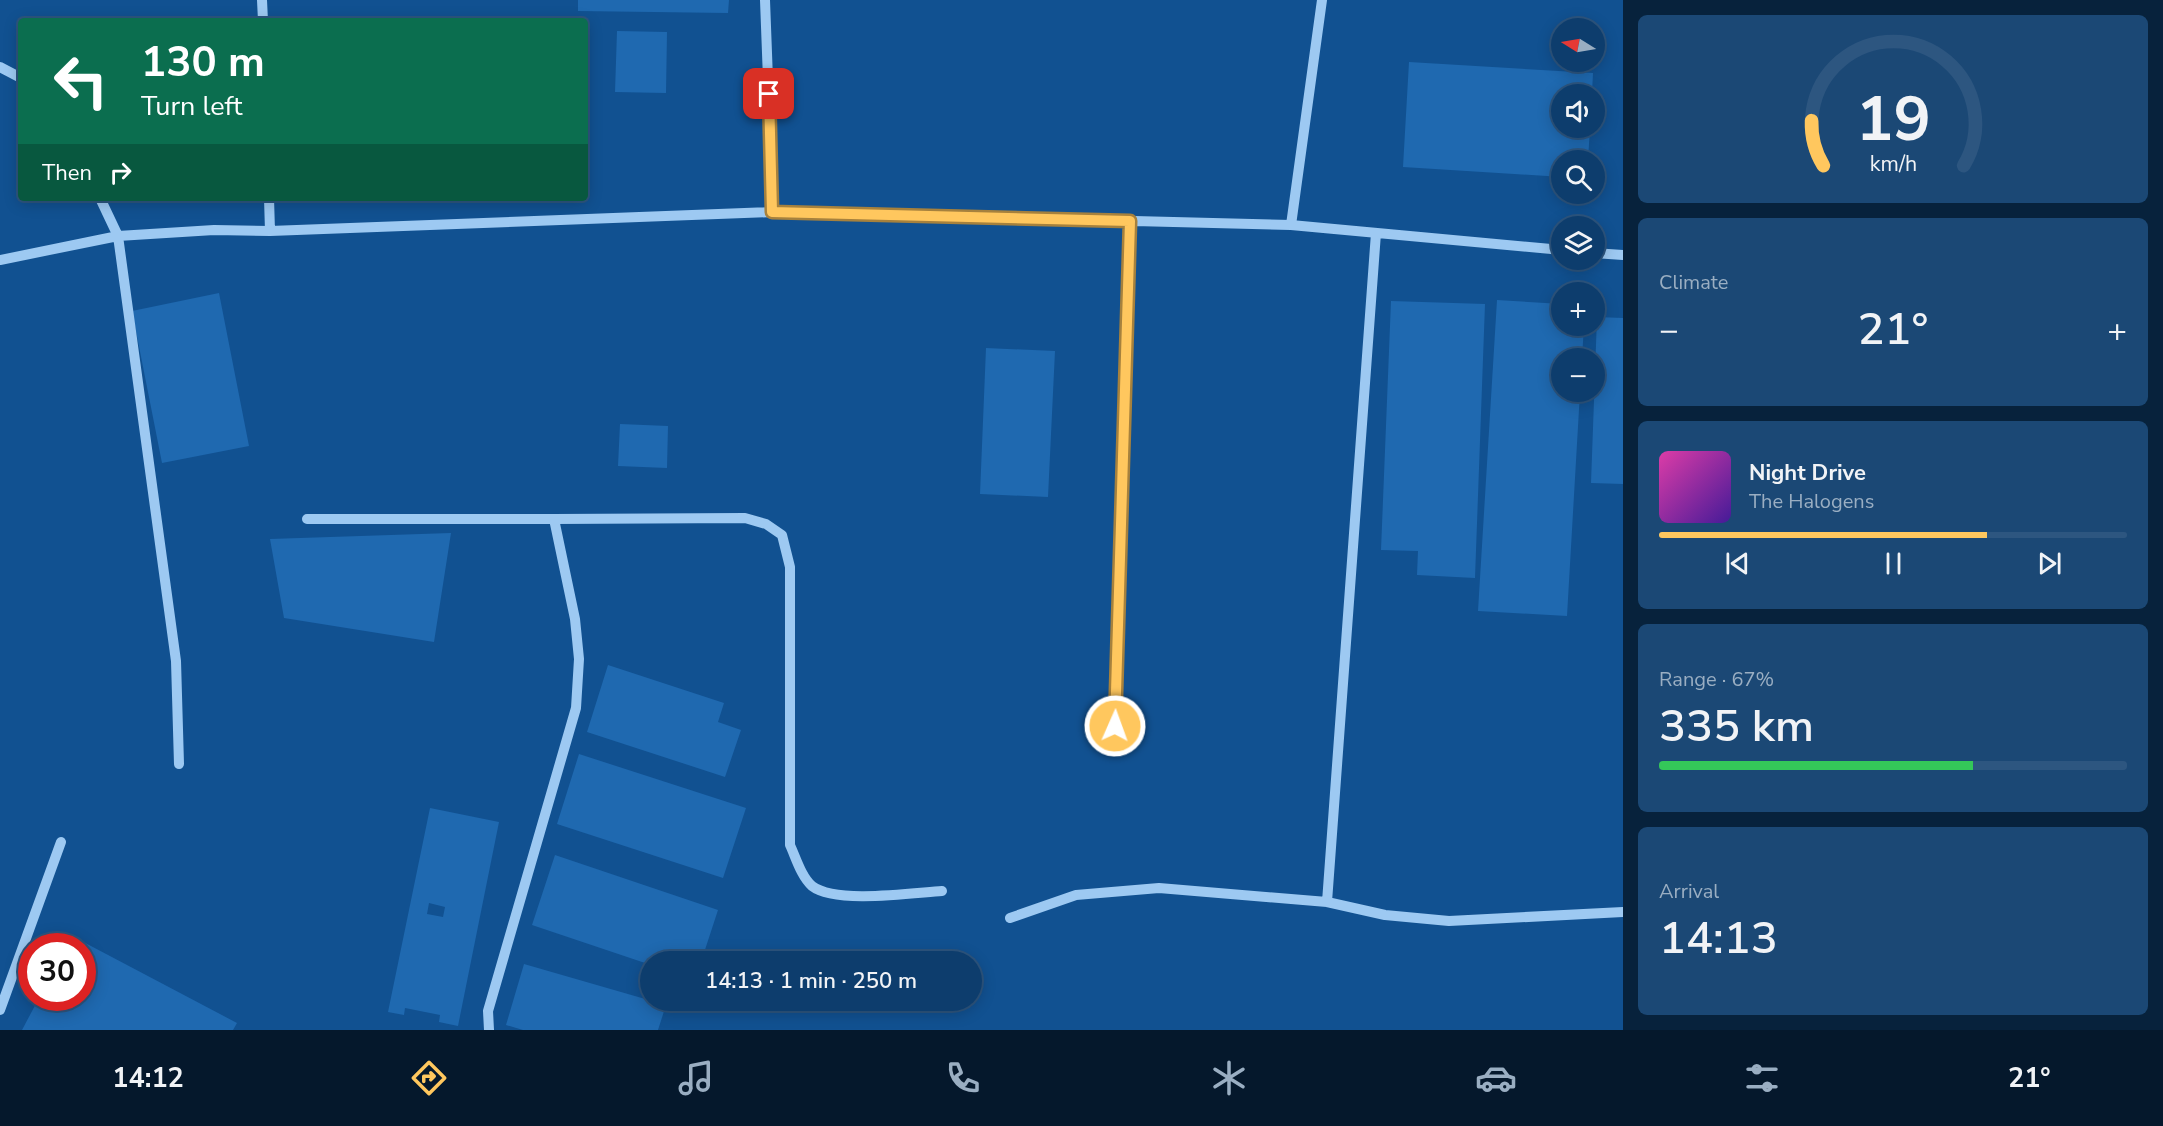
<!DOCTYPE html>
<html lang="en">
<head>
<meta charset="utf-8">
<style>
	:root { --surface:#0d3d6d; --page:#1b4875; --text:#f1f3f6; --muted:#9aaec2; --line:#2d5680; --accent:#ffc75e }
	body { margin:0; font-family:"Nunito Sans",sans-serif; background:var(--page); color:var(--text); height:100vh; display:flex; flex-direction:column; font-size:22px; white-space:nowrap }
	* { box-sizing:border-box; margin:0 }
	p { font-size:20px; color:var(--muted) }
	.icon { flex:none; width:33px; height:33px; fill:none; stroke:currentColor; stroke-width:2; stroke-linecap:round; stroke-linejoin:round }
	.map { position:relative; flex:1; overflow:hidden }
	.side { display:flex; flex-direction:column; gap:15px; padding:15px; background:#07223c; width:540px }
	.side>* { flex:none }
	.top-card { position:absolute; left:18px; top:18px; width:570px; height:183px; border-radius:6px; box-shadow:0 3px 15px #0003,0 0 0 2px var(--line); background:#0b6e4f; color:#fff; overflow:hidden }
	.needle { width:39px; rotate:281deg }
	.controls { position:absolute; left:1551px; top:18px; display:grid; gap:12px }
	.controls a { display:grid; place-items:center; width:54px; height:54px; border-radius:50%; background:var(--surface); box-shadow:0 3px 15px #0003,0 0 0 2px var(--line); font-size:30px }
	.speed { position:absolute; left:18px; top:933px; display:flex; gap:12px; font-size:30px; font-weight:700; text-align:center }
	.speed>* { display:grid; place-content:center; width:78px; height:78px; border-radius:50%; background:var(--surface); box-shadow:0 3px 15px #0003,0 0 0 2px var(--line); line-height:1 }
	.speed .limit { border:9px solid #d22; background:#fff; color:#111 }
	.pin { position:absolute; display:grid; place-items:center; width:51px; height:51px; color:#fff; margin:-26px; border-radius:12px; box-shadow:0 3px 9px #0006 }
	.me { position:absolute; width:66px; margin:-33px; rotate:2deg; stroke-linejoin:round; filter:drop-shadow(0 0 4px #0008) }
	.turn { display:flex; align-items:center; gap:21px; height:126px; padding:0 24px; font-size:27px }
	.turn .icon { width:78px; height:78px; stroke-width:2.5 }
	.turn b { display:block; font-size:42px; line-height:51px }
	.then { display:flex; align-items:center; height:57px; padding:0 24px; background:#0003; gap:12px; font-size:22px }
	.big { font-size:45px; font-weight:600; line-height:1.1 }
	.side .tile { flex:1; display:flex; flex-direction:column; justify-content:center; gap:9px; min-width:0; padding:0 21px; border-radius:9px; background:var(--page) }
	.side .dial { align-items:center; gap:0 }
	.dial svg { height:156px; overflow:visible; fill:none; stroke:var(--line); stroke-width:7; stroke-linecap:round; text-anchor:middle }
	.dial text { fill:var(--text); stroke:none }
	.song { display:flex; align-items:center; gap:18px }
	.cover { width:72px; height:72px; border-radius:9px; background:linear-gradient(135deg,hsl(320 70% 55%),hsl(260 70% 35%)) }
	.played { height:6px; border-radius:3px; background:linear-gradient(90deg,var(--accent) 70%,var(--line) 70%) }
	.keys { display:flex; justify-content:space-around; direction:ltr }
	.heat { display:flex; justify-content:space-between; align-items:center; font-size:33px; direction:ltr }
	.charge { height:9px; border-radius:4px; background:linear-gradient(90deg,#34c759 67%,var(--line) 0) }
	.trip { position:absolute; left:640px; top:951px; width:342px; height:60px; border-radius:30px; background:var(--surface); box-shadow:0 3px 15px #0003,0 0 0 2px var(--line); font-weight:600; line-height:60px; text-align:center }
	.dock { display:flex; height:96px; justify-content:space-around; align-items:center; background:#05182c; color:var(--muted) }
	.dock .icon { width:42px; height:42px }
	.dock .current { color:var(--accent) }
	.dock b { font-size:27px; color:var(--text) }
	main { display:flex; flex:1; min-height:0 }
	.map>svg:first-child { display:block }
</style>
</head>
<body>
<main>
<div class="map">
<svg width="1623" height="1030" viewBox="0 0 1623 1030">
	<rect width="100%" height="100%" fill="#115191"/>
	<path fill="#1f69b0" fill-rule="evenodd" d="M578,0H729L728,13L578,11Z
		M617,31L667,32L666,93L615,92Z
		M1409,62L1593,73L1592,94H1562V128H1590L1588,160H1562V177L1403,167Z
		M219,293L249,446L162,463L132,311Z
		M1497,300L1562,304V326H1584L1582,358H1562V392H1580L1567,616L1478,611Z
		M1391,301L1485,304L1475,578L1417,575L1418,551L1381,550Z
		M1597,317L1623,318V484L1591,483Z
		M986,348L1055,351L1048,497L980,494Z
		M620,424L668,426L667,468L618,466Z
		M451,533L434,642L284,618L270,539Z
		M608,665L724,703L718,722L741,730L725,777L587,732Z
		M579,754L746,808L723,878L557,824Z
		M430,808L499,822L458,1026L439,1022L440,1015L405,1008L404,1015L388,1012ZM429,903L445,907L443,917L427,914Z
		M555,855L718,910L701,962H651V965L532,925Z
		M72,936L237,1023L233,1030H22L39,998H82V946H66Z
		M524,964L666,1005L658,1030H523L506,1025Z"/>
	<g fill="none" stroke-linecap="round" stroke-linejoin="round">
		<path stroke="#9dc9f2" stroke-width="10" d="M262,0L263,21
			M765,0L773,212
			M0,67L21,78
			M100,198L118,236L176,661L179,764
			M269,198L270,231
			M1291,225L1322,0
			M1594,253L1623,255
			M0,260L118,236L214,230L270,231L773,212L1291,225L1562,250
			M307,519H554
			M1115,726L1130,221
			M1327,902L1376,233
			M1010,918L1076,895L1159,888L1327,902L1385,915L1449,921L1623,912
			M0,1010L61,842
			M489,1030L488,1011L576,708L579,659L575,619L554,519L745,518L766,524L782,535L790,567V845C796,858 801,876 812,886C835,904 912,893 942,891"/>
	</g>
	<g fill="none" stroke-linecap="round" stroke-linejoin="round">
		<defs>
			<path id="route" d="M769,94L772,212L1130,221L1115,726"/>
		</defs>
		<use href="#route" stroke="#a6813d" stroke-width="15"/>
		<use href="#route" stroke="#ffc75e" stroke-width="10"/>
	</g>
</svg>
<div class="controls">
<a><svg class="needle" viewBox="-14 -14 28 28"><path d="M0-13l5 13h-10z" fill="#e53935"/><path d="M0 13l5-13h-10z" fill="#9aaec2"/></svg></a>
<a><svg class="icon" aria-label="sound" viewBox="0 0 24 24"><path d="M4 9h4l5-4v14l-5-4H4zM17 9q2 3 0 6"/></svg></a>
<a><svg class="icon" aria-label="search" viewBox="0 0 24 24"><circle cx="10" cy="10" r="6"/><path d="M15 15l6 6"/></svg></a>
<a><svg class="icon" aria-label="layers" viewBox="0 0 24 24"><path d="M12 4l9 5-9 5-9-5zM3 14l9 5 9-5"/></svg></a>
<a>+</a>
<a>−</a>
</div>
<div class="speed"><div class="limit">30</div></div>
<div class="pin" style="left:769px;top:94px;background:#d93025"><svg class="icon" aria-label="arrive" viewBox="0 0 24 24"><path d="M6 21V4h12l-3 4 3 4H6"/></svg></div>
<svg class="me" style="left:1115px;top:726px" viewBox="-20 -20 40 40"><circle r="17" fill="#ffc75e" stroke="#fff" stroke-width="3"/><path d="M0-11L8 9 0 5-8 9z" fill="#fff"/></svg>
<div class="trip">14:13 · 1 min · 250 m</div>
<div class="top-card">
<div class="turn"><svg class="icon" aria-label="left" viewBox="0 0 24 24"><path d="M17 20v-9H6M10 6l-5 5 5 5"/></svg><div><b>130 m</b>Turn left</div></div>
<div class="then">Then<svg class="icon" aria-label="right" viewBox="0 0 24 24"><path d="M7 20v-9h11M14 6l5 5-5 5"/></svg></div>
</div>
</div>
<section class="side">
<div class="tile dial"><svg viewBox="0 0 100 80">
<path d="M14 69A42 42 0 1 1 86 69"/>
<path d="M14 69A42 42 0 0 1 8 46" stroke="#ffc75e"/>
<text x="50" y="56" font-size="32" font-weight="700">19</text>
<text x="50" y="72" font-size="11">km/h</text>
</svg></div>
<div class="tile"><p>Climate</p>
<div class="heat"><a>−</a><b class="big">21°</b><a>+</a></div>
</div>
<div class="tile">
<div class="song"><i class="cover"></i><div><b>Night Drive</b><p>The Halogens</p></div></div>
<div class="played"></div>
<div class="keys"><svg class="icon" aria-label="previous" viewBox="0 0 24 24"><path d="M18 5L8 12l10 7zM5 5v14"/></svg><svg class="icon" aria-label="pause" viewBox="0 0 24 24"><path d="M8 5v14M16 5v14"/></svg><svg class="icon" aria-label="next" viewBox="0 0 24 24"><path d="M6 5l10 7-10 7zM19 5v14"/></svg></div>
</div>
<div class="tile"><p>Range · 67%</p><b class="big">335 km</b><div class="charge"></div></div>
<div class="tile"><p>Arrival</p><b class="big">14:13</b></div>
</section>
</main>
<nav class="dock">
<b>14:12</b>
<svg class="icon current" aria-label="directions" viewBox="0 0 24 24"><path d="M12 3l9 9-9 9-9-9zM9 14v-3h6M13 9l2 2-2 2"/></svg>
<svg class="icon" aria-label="music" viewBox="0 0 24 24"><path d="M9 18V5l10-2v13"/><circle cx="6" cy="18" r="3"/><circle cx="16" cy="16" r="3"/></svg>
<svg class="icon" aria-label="phone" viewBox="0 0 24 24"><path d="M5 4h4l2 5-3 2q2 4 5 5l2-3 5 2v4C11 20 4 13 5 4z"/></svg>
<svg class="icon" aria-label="climate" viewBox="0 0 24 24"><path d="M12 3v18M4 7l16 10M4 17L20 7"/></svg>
<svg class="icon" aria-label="car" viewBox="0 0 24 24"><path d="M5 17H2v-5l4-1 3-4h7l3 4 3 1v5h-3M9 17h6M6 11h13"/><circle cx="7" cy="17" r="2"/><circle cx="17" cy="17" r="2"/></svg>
<svg class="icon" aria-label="filters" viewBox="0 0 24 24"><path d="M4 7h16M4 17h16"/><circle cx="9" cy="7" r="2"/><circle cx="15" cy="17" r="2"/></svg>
<b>21°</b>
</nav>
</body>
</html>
